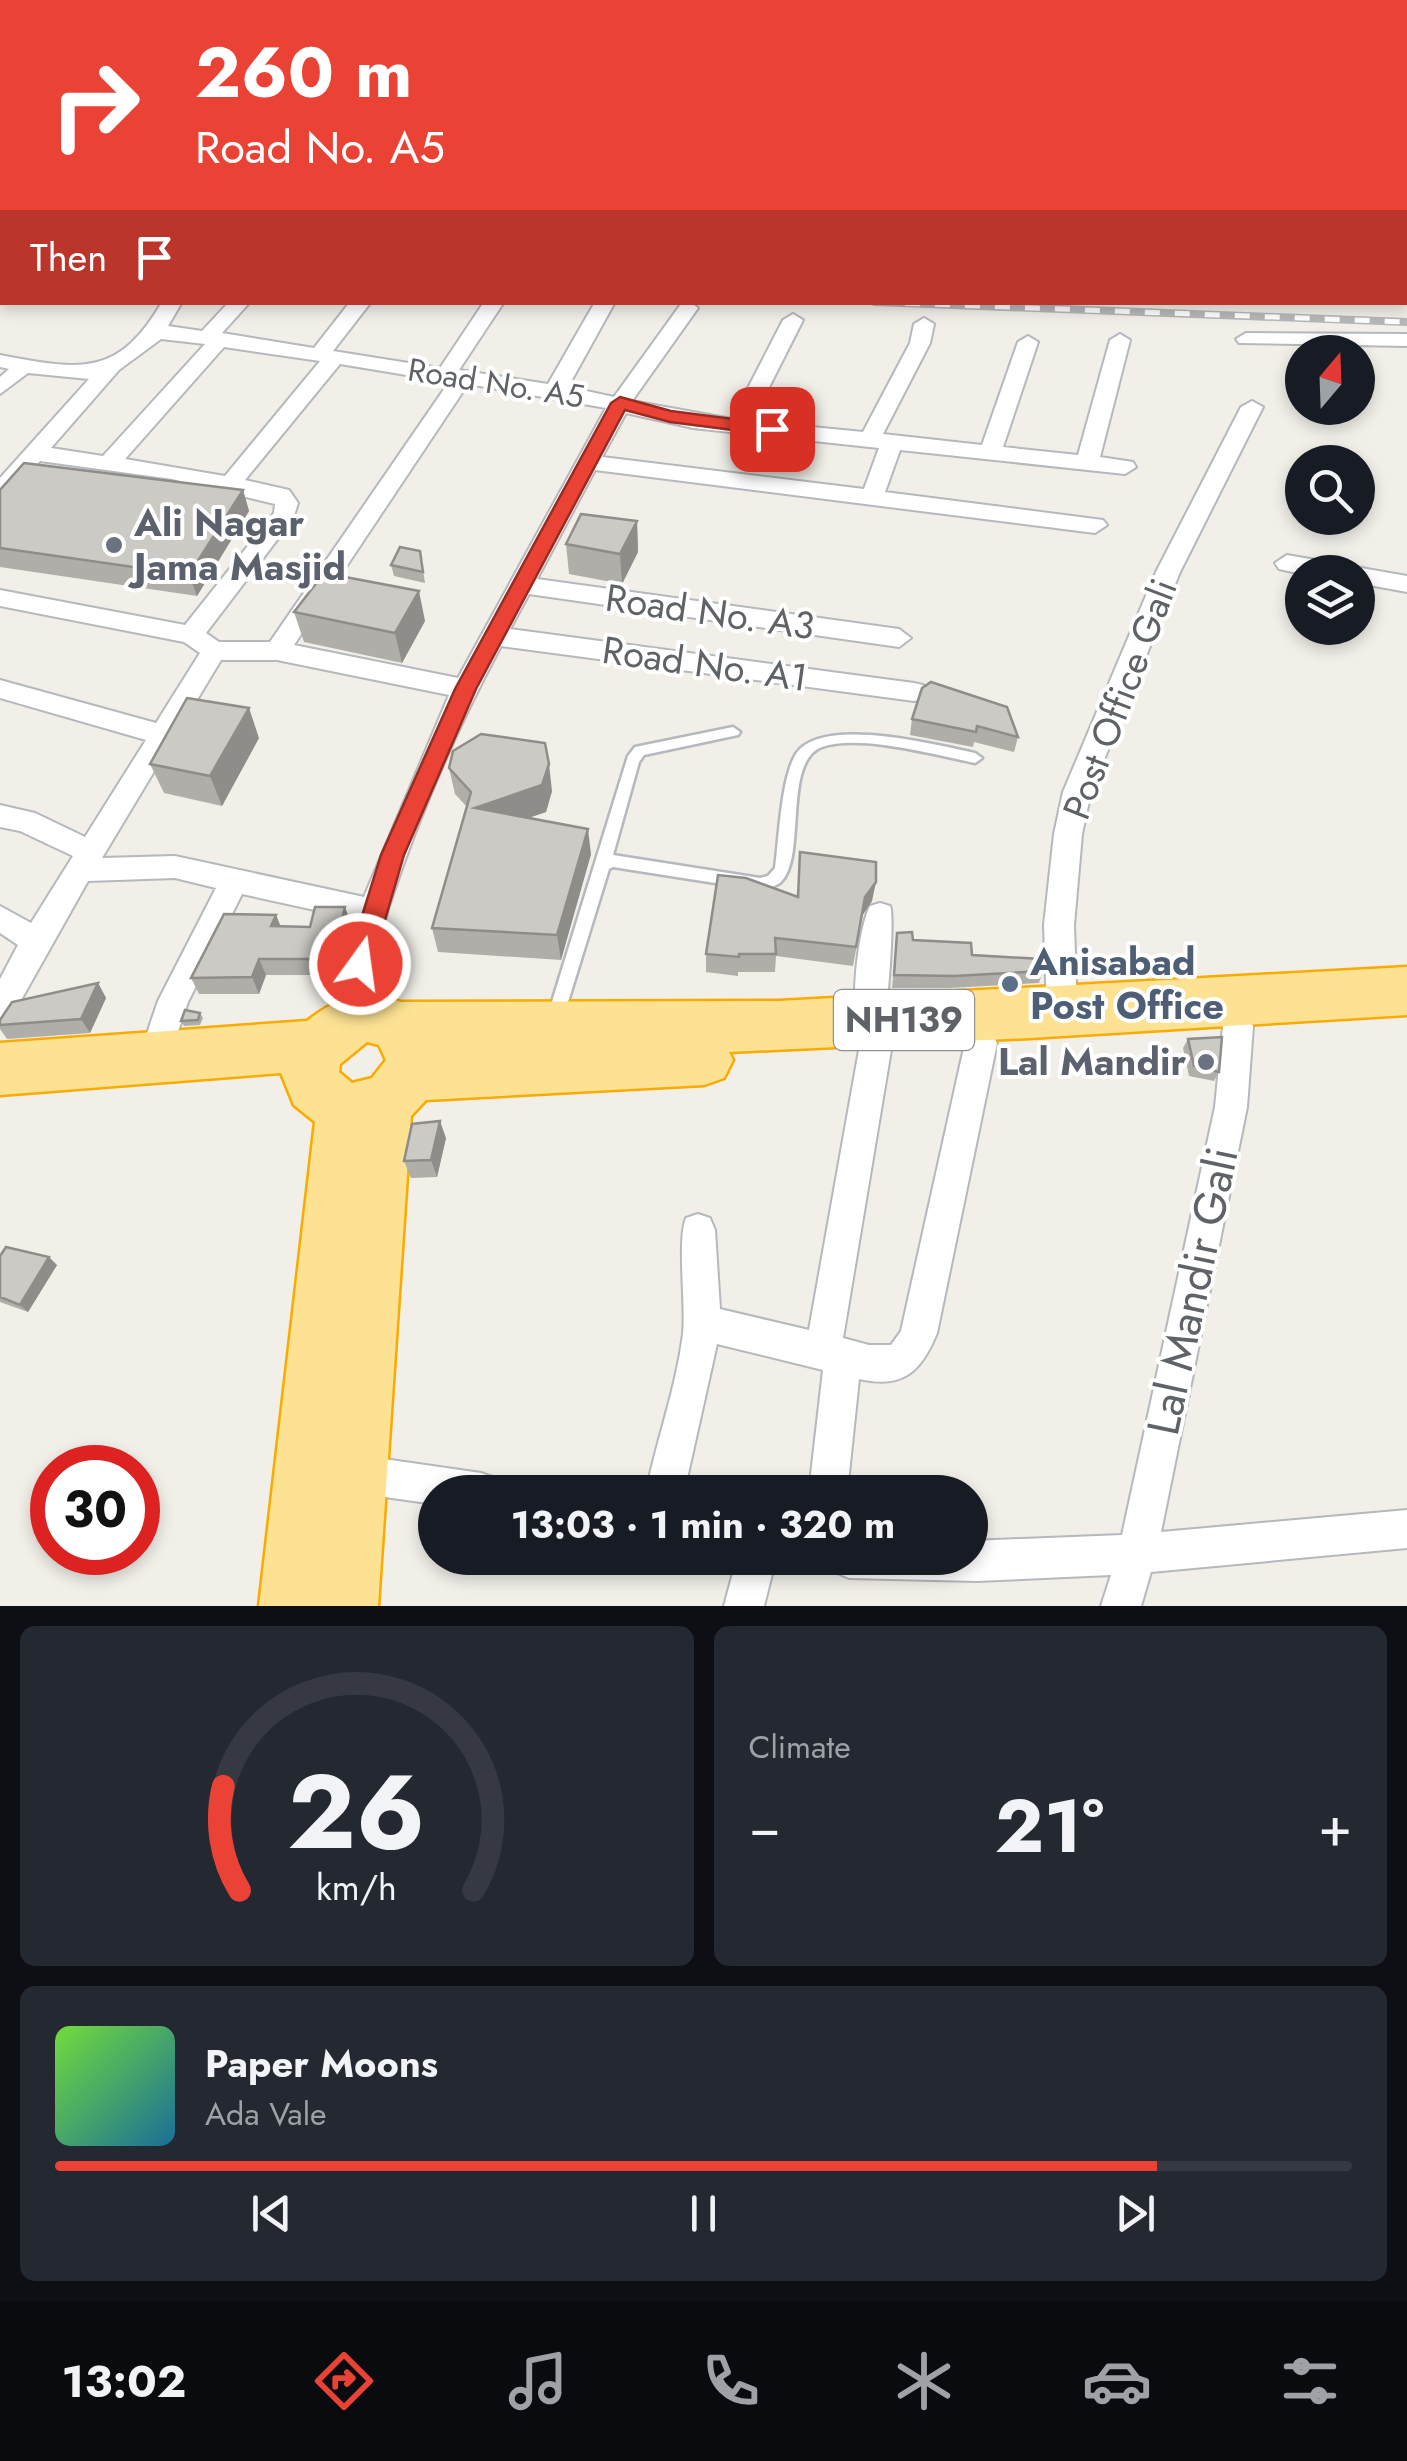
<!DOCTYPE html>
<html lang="en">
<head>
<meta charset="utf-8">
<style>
	:root { --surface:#171b24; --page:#242831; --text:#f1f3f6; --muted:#9ea1a6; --line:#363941; --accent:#ea4335 }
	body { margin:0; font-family:Jost,sans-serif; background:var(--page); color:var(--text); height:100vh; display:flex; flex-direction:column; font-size:38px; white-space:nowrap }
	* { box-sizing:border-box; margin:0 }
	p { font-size:32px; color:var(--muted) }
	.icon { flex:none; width:55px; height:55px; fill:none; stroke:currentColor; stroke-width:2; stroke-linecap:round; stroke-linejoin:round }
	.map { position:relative; height:1606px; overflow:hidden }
	.details { display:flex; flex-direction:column; gap:20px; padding:20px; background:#0d0f14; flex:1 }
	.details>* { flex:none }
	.guide { position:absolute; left:0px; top:0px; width:1408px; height:305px; box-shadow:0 5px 15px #0003; background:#ea4335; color:#fff; overflow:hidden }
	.needle { width:65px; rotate:19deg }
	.fabs { position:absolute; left:1285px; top:335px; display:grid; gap:20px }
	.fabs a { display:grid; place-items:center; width:90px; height:90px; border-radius:50%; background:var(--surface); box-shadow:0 5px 15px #0003; font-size:50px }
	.speed { position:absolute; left:30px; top:1445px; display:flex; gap:20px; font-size:50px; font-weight:700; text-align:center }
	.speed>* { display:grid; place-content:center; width:130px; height:130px; border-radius:50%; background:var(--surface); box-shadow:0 5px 15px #0003; line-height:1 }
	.speed .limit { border:15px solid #d22; background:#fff; color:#111 }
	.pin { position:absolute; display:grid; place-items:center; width:85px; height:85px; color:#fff; margin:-42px; border-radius:20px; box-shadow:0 5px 15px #0006 }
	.me { position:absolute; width:110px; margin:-55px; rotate:14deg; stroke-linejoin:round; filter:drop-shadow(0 0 8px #0008) }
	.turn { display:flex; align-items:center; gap:35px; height:210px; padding:0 30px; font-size:45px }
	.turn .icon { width:130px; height:130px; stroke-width:2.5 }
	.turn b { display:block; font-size:70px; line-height:85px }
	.then { display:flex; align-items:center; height:95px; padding:0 30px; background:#0003; gap:20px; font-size:38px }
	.big { font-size:75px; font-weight:700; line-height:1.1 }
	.details .widget { flex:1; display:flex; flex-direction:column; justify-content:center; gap:15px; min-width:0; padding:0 35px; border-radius:15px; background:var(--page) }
	.details .dial { align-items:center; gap:0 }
	.dial svg { height:260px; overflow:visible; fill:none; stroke:var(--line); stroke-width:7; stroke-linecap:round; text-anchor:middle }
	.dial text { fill:var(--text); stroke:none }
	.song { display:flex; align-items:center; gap:30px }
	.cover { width:120px; height:120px; border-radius:15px; background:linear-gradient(135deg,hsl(100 70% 55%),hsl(200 70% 35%)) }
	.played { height:10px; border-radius:5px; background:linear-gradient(90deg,var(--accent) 85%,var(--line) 85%) }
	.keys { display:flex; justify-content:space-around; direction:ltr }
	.heat { display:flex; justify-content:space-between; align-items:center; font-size:55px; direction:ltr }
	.details .tiles { flex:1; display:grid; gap:20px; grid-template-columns:1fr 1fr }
	.widget:last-child { grid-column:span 2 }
	.trip { position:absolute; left:418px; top:1475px; width:570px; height:100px; border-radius:50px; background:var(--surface); box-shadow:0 5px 15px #0003; font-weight:700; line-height:100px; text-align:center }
	.tabs { display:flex; height:160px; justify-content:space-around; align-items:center; background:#090b0e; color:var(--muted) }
	.tabs .icon { width:70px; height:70px }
	.tabs .on { color:var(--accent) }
	.tabs b { font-size:45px; color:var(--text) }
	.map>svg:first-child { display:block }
</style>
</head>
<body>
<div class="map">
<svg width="1407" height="1606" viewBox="0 0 1407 1606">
	<rect width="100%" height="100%" fill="#f1efe8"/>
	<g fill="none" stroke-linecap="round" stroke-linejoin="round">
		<defs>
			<path id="lane" d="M733,727L740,732L738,735L644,755L639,762L613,855L760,878L768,876L775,868C779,839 781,778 796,754C821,715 937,745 975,753L982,758L975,763C936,755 859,734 822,747C782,762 807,856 781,882C775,887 768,888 760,890L613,867L609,869L563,1018L560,1023L555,1025L550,1023L547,1018L628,756L635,747L640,746Z"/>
			<path id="street" d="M1405,107H1407V117H1405Z
				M1405,166H1407V176H1405Z
				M1405,208H1407V222L1405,221Z
				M1405,249H1407V261H1405Z
				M0,262L2,263V275L0,274Z
				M162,302H182L168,326L202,331L229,302H250L222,333L314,348L350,302H371L333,351L440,368L484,302H504L459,370L548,384L595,302H615L568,387L614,397L681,304L690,302L698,308L632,401L732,419L783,320L793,314L803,320L752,421L863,432L910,343L914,324L924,318L934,324L930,343L883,434L982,445L1018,342L1028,336L1038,342L1003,447L1078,455L1110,340L1120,334L1130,340L1100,457L1133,462L1136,467L1125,474L900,450L885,492L1103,520L1107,525L1095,533L595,470L537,579L899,629L911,638L899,647L529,594L510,629L914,683L923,685L927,692L923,699L914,701L501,646C457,728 418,818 389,906C376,947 374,994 356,1033L345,1037L334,1033L330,1023L356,919L242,894L188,1002L166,1067L155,1071L144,1067L139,1057L158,1001L216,888L175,878L88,881L11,1018L0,1022V979L18,945L0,933V906L31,923L73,856L20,831L0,827V805L35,813L85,837L146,740L0,698V680L156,723L200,653L184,642L0,606V590L185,625L274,513L275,504L172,479L40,461L8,497L0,499V478L89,379L28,373L0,394V377L9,369L0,367V355C77,369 117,380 162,302ZM161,339L205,344L103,456L51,448L119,370ZM224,347L320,361L225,476L125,459ZM340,364L449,382L270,642H219L206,633L293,519L298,503L289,490L245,480ZM468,384L606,408L458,678L294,645ZM626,413L693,428L879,448L864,489L602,457ZM221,660H277L449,695L364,897L175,856L102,858Z
				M1246,333L1407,334V346L1239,343L1236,339Z
				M1252,401L1263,407L1180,572L1091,792L1082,834L1074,925L1077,1011L1073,1020L1062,1024L1051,1020L1047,1011L1044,925L1054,834L1063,792L1156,572L1241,407Z
				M1287,555L1407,576V592L1358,583V572L1302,574L1279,569L1275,563Z
				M880,903L890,906C895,915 887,1021 882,1032L871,1035L860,1032C849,1008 858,930 870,906Z
				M1238,1012L1249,1016L1253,1026L1247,1107L1161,1532L1407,1510V1548L1151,1572L1141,1606H1101L1111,1575L977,1581L849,1578L835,1572L830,1558H970V1541L1122,1535L1215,1107L1223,1026L1227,1016Z
				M981,1029L992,1033L997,1043L937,1333C921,1372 903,1389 859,1379L847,1492H809L823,1370L717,1344L684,1492H646C657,1439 676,1388 683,1334C686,1304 677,1239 686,1218L698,1214L710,1218L715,1230L720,1309L809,1330L859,1050L864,1040L875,1036L886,1040L891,1050L843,1338L869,1345H891L901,1331L965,1043L970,1033Z
				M349,1454L481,1473L495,1478L500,1492H435V1504L349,1492L336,1486L330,1473L336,1460Z
				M737,1558H776L764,1606H724Z"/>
			<path id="highway" d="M1407,967V1015L1030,1038L729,1052L733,1060L724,1078L704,1085L426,1100L411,1116L378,1606H259L315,1122L294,1105L281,1073L0,1095V1043L307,1021C339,996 362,990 401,1002L779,1001ZM367,1042L379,1045L386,1060L372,1078L352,1083L339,1072L340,1064Z"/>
		</defs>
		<use href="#lane" stroke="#b5b8bc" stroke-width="5"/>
		<use href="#street" stroke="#b5b8bc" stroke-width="4"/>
		<use href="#highway" stroke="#f9ab00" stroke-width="5"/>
		<use href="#lane" fill="#fff" fill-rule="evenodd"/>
		<use href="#street" fill="#fff" fill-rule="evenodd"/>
		<use href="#highway" fill="#fde293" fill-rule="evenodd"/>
		<defs>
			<path id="rail" d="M875,302L1407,322"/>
		</defs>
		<use href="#rail" stroke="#b6b7b8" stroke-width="8"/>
		<use href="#rail" stroke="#fff" stroke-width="5" stroke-dasharray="15" stroke-linecap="butt"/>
	</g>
	<path fill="#afaea9" d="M0,490H243L249,511L197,596L0,567Z
		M637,521L638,552L622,584L569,574L566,544Z
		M420,551L425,583L394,576L391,565Z
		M294,612L425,621L402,663L304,642Z
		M922,688L1018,737L1014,752L974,742L973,747L910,735L912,719Z
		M259,738L222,806L164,793L150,764Z
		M449,768L552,791L546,812L528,818L591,854L561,960L438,952L432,928L467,807L455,794Z
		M797,897L872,901L862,916L853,966L776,956L775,972H738V976L706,972V954Z
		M276,915L280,926L310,927L351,923L338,975H266L259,994H199L191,978Z
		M897,933L913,940L1043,971L1039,983L950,988H892Z
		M98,983L106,998L90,1033L7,1039L0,1029V1020Z
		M200,1013L203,1018L200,1025L184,1026L181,1021Z
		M1188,1039L1219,1072L1214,1081L1189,1076L1183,1048Z
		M446,1138L437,1177L411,1178L404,1161Z
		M0,1256L57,1265L28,1312L0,1302Z"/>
	<path fill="#8f8d8a" d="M243,490L249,511L197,596L189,575Z
		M637,521L638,552L622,584L620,554Z
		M419,591L425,621L402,663L395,633Z
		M249,708L259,738L222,806L210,776Z
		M549,764L552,791L546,812L480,834L475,808Z
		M588,829L591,854L561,960L557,935Z
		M876,882L872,901L862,916L853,966L865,897Z
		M345,907L351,923L338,975L332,959Z
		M276,915L283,932L271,926Z
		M259,959L266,975L259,994L252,977Z
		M98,983L106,998L90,1033L81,1019Z
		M440,1121L446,1138L437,1177L431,1160Z
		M49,1257L57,1265L28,1312L20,1305Z"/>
	<path fill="#cccac5" stroke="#8f8d8a" stroke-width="2.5" d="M24,463L243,490L189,575L0,548V490Z
		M581,514L637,521L620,554L566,544Z
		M400,547L420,551L423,572L391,565Z
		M324,573L419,591L395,633L294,612Z
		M931,682L1007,707L1018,737L977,726L976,732L912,719L922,688Z
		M187,698L249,708L210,776L150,764Z
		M481,734L545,743L549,764L542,785L475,808L588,829L557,935L432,928L471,792L449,768L453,751Z
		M800,852L876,862V882L865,897L856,947L775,938L776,954H739V957L706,954L718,875L746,878L798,897Z
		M315,907H345L332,959H259L252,977L191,978L224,914L276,915L271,926L310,927Z
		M912,932L913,940L971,943L972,955L1041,959L1043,971L954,976L894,975L897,933Z
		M98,983L81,1019L0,1025V1020L12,1002Z
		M185,1010L200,1013L198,1020L181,1021Z
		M1222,1037L1219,1072L1194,1066L1188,1039Z
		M440,1121L431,1160L404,1161L412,1124Z
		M6,1247L49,1257L20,1305L0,1297V1256Z"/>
	<path fill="#ea4335" stroke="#982c22" stroke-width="2.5" d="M620,397L671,411L772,424L781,429L772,435L670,422L625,410L476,689L404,855L372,964L369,972L360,975L351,972L347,964L381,855L455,689L611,403Z"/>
	<g fill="#6b7280" stroke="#fff" stroke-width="4">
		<circle cx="114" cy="545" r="10"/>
		<circle cx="1206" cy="1062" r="10"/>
	</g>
	<circle fill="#5c6f8a" stroke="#fff" stroke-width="4" cx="1010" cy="984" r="10"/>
	<g text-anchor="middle" stroke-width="8" stroke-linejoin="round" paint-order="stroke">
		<g font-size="32" fill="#5f6368" stroke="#fff">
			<text transform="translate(496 383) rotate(9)" y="11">Road No. A5</text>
		</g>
		<rect fill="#fff" stroke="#8f9295" stroke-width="2.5" x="834" y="990" width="140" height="60" rx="8"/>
		<g font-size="35" font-weight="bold" fill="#5f6368">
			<text x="904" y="1032">NH139</text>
		</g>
		<g font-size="38" font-weight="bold" fill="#5b616d" stroke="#fff" text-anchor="start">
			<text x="134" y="536">Ali Nagar<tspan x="134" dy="44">Jama Masjid</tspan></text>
			<text x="1186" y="1075" text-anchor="end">Lal Mandir</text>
		</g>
		<g font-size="38" fill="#5f6368" stroke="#fff">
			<text transform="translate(710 612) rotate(8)" y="13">Road No. A3</text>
			<text transform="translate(705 664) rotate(8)" y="13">Road No. A1</text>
			<text transform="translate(1120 699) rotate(-69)" y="13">Post Office Gali</text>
		</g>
		<g font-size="38" font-weight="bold" fill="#4e5e75" stroke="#fff" text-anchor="start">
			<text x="1030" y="975">Anisabad<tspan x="1030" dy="44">Post Office</tspan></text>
		</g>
		<g font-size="45" fill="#5f6368" stroke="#fff">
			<text transform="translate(1192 1291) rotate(-78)" y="16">Lal Mandir Gali</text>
		</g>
	</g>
</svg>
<div class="fabs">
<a><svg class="needle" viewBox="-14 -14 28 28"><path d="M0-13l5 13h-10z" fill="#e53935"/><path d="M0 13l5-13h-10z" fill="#9ea1a6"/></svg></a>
<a><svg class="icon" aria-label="search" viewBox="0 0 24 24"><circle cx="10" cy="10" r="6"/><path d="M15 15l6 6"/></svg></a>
<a><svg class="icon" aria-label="layers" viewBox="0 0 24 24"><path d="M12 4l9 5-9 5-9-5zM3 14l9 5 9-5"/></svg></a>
</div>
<div class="speed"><div class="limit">30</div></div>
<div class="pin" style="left:772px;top:429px;background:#d93025"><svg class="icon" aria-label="arrive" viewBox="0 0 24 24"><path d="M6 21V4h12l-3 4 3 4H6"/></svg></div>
<svg class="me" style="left:360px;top:964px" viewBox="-20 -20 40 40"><circle r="17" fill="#ea4335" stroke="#fff" stroke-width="3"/><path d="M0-11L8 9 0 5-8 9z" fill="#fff"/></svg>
<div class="trip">13:03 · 1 min · 320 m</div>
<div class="guide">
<div class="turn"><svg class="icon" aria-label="right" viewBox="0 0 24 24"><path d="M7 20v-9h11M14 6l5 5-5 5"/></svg><div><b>260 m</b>Road No. A5</div></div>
<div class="then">Then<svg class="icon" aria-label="arrive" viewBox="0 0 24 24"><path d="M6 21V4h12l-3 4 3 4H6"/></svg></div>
</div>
</div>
<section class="details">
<div class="tiles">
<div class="widget dial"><svg viewBox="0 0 100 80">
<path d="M14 69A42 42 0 1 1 86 69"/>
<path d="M14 69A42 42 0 0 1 9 37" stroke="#ea4335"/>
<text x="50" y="56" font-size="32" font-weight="700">26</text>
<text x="50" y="72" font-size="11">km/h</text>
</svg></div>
<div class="widget"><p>Climate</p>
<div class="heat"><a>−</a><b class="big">21°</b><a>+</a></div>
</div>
<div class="widget">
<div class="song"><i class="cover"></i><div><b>Paper Moons</b><p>Ada Vale</p></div></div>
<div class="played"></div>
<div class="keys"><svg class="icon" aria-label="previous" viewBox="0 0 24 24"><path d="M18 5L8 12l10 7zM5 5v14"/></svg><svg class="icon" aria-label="pause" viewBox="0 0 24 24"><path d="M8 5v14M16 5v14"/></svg><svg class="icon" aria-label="next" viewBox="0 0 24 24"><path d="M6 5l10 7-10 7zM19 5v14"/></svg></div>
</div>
</div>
</section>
<nav class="tabs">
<b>13:02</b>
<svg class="icon on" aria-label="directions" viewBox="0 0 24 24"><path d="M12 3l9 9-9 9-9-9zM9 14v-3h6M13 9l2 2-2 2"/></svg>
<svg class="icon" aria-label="music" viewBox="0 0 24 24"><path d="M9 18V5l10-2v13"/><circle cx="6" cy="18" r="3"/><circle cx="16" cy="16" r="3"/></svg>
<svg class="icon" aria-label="phone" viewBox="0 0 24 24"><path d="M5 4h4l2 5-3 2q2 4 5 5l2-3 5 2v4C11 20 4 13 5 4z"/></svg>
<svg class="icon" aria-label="climate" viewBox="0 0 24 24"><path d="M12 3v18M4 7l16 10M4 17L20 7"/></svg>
<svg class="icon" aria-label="car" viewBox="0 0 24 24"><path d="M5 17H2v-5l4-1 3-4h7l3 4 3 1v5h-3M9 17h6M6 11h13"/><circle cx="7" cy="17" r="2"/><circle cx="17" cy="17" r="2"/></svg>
<svg class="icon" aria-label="filters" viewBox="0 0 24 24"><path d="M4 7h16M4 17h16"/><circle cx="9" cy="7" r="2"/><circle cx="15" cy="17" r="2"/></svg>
</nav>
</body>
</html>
